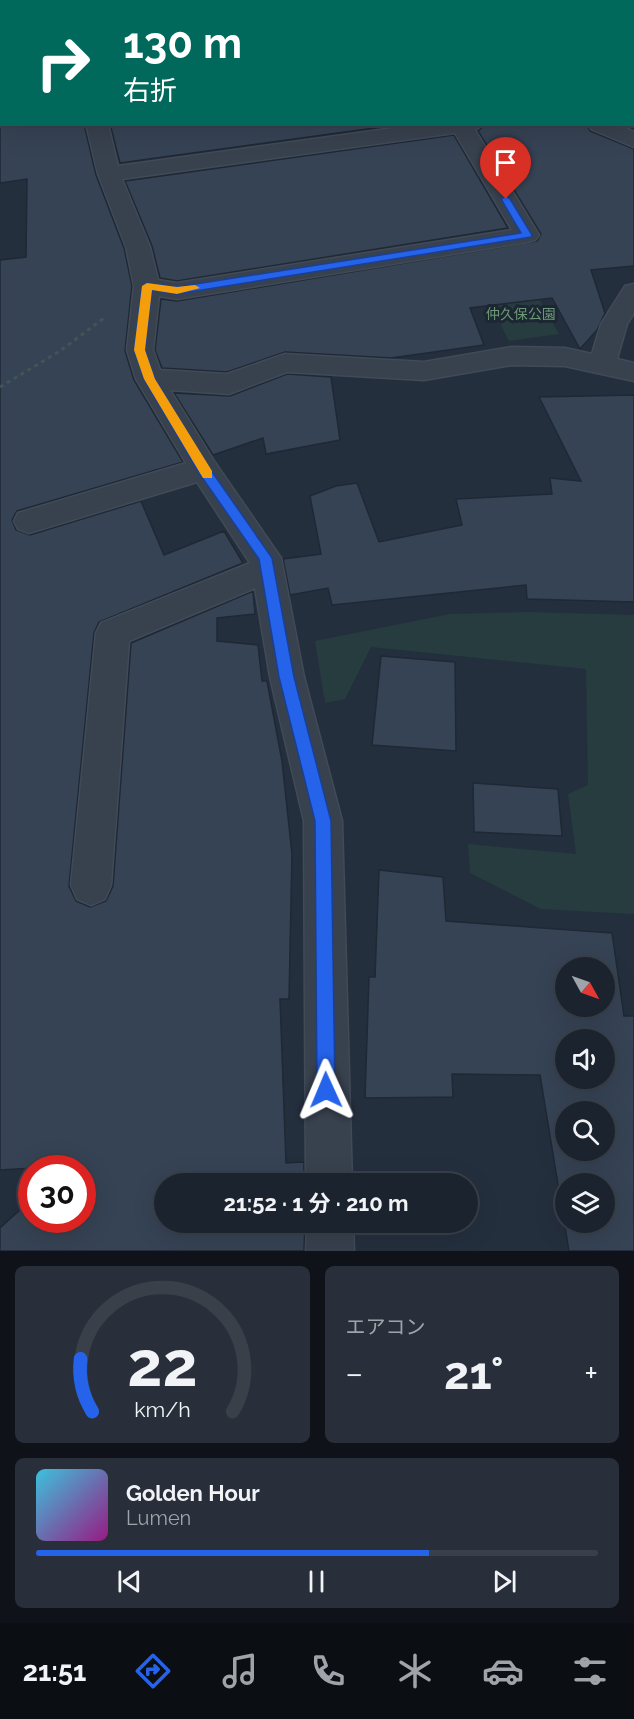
<!DOCTYPE html>
<html lang="ja">
<head>
<meta charset="utf-8">
<style>
	:root { --surface:#1b232e; --page:#282f3a; --text:#f1f3f6; --muted:#a0a4aa; --line:#39404a; --accent:#2563eb }
	body { margin:0; font-family:Raleway,"Noto Sans JP",sans-serif; background:var(--page); color:var(--text); height:100vh; display:flex; flex-direction:column; font-size:22px; white-space:nowrap }
	* { box-sizing:border-box; margin:0 }
	p { font-size:20px; color:var(--muted) }
	.icon { flex:none; width:33px; height:33px; fill:none; stroke:currentColor; stroke-width:2; stroke-linecap:round; stroke-linejoin:round }
	.map { position:relative; height:1251px; overflow:hidden }
	.side { display:flex; flex-direction:column; gap:15px; padding:15px; background:#0f1319; flex:1 }
	.side>* { flex:none }
	.hud { position:absolute; left:0px; top:0px; width:634px; height:126px; box-shadow:0 6px 24px #0002,0 0 0 2px var(--line); background:#00695c; color:#fff; overflow:hidden }
	.needle { width:39px; rotate:130deg }
	.buttons { position:absolute; left:555px; top:957px; display:grid; gap:12px }
	.buttons a { display:grid; place-items:center; width:60px; height:60px; border-radius:50%; background:var(--surface); box-shadow:0 6px 24px #0002,0 0 0 2px var(--line); font-size:30px }
	.speed { position:absolute; left:18px; top:1155px; display:flex; gap:12px; font-size:30px; font-weight:700; text-align:center }
	.speed>* { display:grid; place-content:center; width:78px; height:78px; border-radius:50%; background:var(--surface); box-shadow:0 6px 24px #0002,0 0 0 2px var(--line); line-height:1 }
	.speed .limit { border:9px solid #d22; background:#fff; color:#111 }
	.pin { position:absolute; display:grid; place-items:center; width:51px; height:51px; color:#fff; margin:-62px -26px; border-radius:50% 50% 50% 0; rotate:-45deg; box-shadow:0 0 6px #0007 }
	.pin .icon { rotate:45deg }
	.me { position:absolute; width:66px; margin:-33px; rotate:359deg; stroke-linejoin:round; filter:drop-shadow(0 0 4px #0008) }
	.turn { display:flex; align-items:center; gap:21px; height:126px; padding:0 24px; font-size:27px }
	.turn .icon { width:78px; height:78px; stroke-width:2.5 }
	.turn b { display:block; font-size:42px; line-height:51px }
	.big { font-size:45px; font-weight:700; line-height:1.1 }
	.side .tile { flex:1; display:flex; flex-direction:column; justify-content:center; gap:9px; min-width:0; padding:0 21px; border-radius:9px; background:var(--page) }
	.side .dial { align-items:center; gap:0 }
	.dial svg { height:156px; overflow:visible; fill:none; stroke:var(--line); stroke-width:7; stroke-linecap:round; text-anchor:middle }
	.dial text { fill:var(--text); stroke:none }
	.song { display:flex; align-items:center; gap:18px }
	.cover { width:72px; height:72px; border-radius:9px; background:linear-gradient(135deg,hsl(190 70% 55%),hsl(310 70% 35%)) }
	.played { height:6px; border-radius:3px; background:linear-gradient(90deg,var(--accent) 70%,var(--line) 70%) }
	.keys { display:flex; justify-content:space-around; direction:ltr }
	.heat { display:flex; justify-content:space-between; align-items:center; font-size:33px; direction:ltr }
	.side .tiles { flex:1; display:grid; gap:15px; grid-template-columns:1fr 1fr }
	.tile:last-child { grid-column:span 2 }
	.trip { position:absolute; left:154px; top:1173px; width:324px; height:60px; border-radius:30px; background:var(--surface); box-shadow:0 6px 24px #0002,0 0 0 2px var(--line); font-weight:700; line-height:60px; text-align:center }
	.tabs { display:flex; height:96px; justify-content:space-around; align-items:center; background:#0b0e12; color:var(--muted) }
	.tabs .icon { width:42px; height:42px }
	.tabs .on { color:var(--accent) }
	.tabs b { font-size:27px; color:var(--text) }
	.map>svg:first-child { display:block }
</style>
</head>
<body>
<div class="map">
<svg width="634" height="1251" viewBox="0 0 634 1251">
	<rect width="100%" height="100%" fill="#242f3e"/>
	<path fill="#263c3f" d="M514,255L559,334L509,341L468,259Z
		M528,612L634,615V914L541,909L470,873L468,844L576,854L568,794L588,785L586,669L371,647L345,699L325,703L315,641L450,614Z"/>
	<path fill="#364354" stroke="#1f2835" stroke-width="1.5" fill-rule="evenodd" d="M0,124H84L96,175L124,248L132,286L125,351L134,380L183,462L17,511L12,520L16,530L30,535L141,501L164,555L224,531L243,563L99,622L94,633L69,886L76,901L90,907L106,901L113,886L131,643L253,591L255,614L217,618V641L258,645L262,681H267L282,761L292,854L289,999H280L286,1163L304,1162V1184H165V1222H305L304,1251H0V1228L32,1199V1220H82V1168H66L69,1166L0,1170V260L26,257L27,179L0,183Z
		M110,124H403L120,163Z
		M486,124H587L590,131L634,149V266L591,270L605,313L597,330L580,349L552,298L470,308L484,345L391,358L285,352L227,372L162,368L155,350L161,299L177,301L537,241L541,234L478,131Z
		M454,135L508,228L177,281L160,278L152,246L125,181Z
		M287,374L331,377L340,440L266,454L263,438L213,455L174,393L230,396Z
		M634,395V602L527,599L526,585L332,605L328,588L290,595L283,559L321,554L310,496L336,486L357,483L379,542L462,525L456,499L552,494L550,478L581,481L539,397Z
		M381,656L455,662L456,751L372,745Z
		M473,783L558,789L562,836L474,832Z
		M379,870L443,877L446,921L612,933L624,1016H634V1251H569L540,1075L452,1074L453,1097L365,1098L369,977H375ZM566,968H604V1006H566ZM566,1040H604V1078H566ZM566,1112H604V1150H566ZM566,1184H604V1222H566Z"/>
	<g fill="none" stroke-linecap="round" stroke-linejoin="round">
		<defs>
			<path id="minor" d="M58,0H76V2H58Z
				M245,0H265L266,2H246Z
				M492,0H511L491,2Z
				M614,0H634V6L633,2Z
				M0,7H2V19H0Z
				M633,51H634V63H633Z
				M86,124H108L118,166L423,124H484L475,130L539,235L535,240L527,242L177,299L159,296L153,350L160,370L227,374L285,354L424,362L512,347L565,348L592,354L601,324L625,286L634,284V313L627,324L617,359L634,363V381L565,366L512,365L424,380L287,372L229,394L170,390L214,461L281,558L304,677L342,821L352,1184H306L304,821L270,677L255,588L129,641L111,885L105,899L91,905L77,899L71,885L96,633L101,623L250,563L197,482L29,533L18,529L14,521L18,513L186,463L136,379L127,350L134,286L126,247L98,174ZM455,133L512,230L177,283L158,280L150,247L122,179Z
				M589,124H618L634,132V147L591,129Z
				M307,1222H353L354,1251H306Z"/>
		</defs>
		<use href="#minor" stroke="#414a57" stroke-width="3"/>
		<path stroke="#3f5557" stroke-width="3" stroke-dasharray="4 4" stroke-linecap="butt" d="M0,387L60,351L104,318"/>
		<use href="#minor" fill="#38414e" fill-rule="evenodd"/>
	</g>
	<path fill="#2563eb" stroke="#184099" stroke-width="1.5" d="M506,196L510,199L532,235L531,237L177,294L152,290L145,350L155,379L208,466L272,558L294,677L331,821L335,1090L333,1096L326,1099L320,1096L317,1090L315,821L279,677L259,559L199,473L144,379L134,350L142,286L147,283L177,287L521,233L501,199Z"/>
	<path fill="#f59e0b" d="M147,283L177,287L195,285L200,288L177,294L152,290L145,350L155,379L212,471V478H203L144,379L134,350L142,286Z"/>
	<g text-anchor="middle" stroke-width="6" stroke-linejoin="round" paint-order="stroke">
		<g font-size="14" fill="#6b9a76" stroke="#1d2633">
			<text x="521" y="319">仲久保公園</text>
		</g>
	</g>
</svg>
<div class="buttons">
<a><svg class="needle" viewBox="-14 -14 28 28"><path d="M0-13l5 13h-10z" fill="#e53935"/><path d="M0 13l5-13h-10z" fill="#a0a4aa"/></svg></a>
<a><svg class="icon" aria-label="sound" viewBox="0 0 24 24"><path d="M4 9h4l5-4v14l-5-4H4zM17 9q2 3 0 6"/></svg></a>
<a><svg class="icon" aria-label="search" viewBox="0 0 24 24"><circle cx="10" cy="10" r="6"/><path d="M15 15l6 6"/></svg></a>
<a><svg class="icon" aria-label="layers" viewBox="0 0 24 24"><path d="M12 4l9 5-9 5-9-5zM3 14l9 5 9-5"/></svg></a>
</div>
<div class="speed"><div class="limit">30</div></div>
<div class="pin" style="left:506px;top:199px;background:#d93025"><svg class="icon" aria-label="arrive" viewBox="0 0 24 24"><path d="M6 21V4h12l-3 4 3 4H6"/></svg></div>
<svg class="me" style="left:326px;top:1090px" viewBox="-20 -20 40 40"><path d="M0-17L14 15 0 8-14 15z" fill="#2563eb" stroke="#fff" stroke-width="4"/></svg>
<div class="trip">21:52 · 1 分 · 210 m</div>
<div class="hud">
<div class="turn"><svg class="icon" aria-label="right" viewBox="0 0 24 24"><path d="M7 20v-9h11M14 6l5 5-5 5"/></svg><div><b>130 m</b>右折</div></div>
</div>
</div>
<section class="side">
<div class="tiles">
<div class="tile dial"><svg viewBox="0 0 100 80">
<path d="M14 69A42 42 0 1 1 86 69"/>
<path d="M14 69A42 42 0 0 1 8 42" stroke="#2563eb"/>
<text x="50" y="56" font-size="32" font-weight="700">22</text>
<text x="50" y="72" font-size="11">km/h</text>
</svg></div>
<div class="tile"><p>エアコン</p>
<div class="heat"><a>−</a><b class="big">21°</b><a>+</a></div>
</div>
<div class="tile">
<div class="song"><i class="cover"></i><div><b>Golden Hour</b><p>Lumen</p></div></div>
<div class="played"></div>
<div class="keys"><svg class="icon" aria-label="previous" viewBox="0 0 24 24"><path d="M18 5L8 12l10 7zM5 5v14"/></svg><svg class="icon" aria-label="pause" viewBox="0 0 24 24"><path d="M8 5v14M16 5v14"/></svg><svg class="icon" aria-label="next" viewBox="0 0 24 24"><path d="M6 5l10 7-10 7zM19 5v14"/></svg></div>
</div>
</div>
</section>
<nav class="tabs">
<b>21:51</b>
<svg class="icon on" aria-label="directions" viewBox="0 0 24 24"><path d="M12 3l9 9-9 9-9-9zM9 14v-3h6M13 9l2 2-2 2"/></svg>
<svg class="icon" aria-label="music" viewBox="0 0 24 24"><path d="M9 18V5l10-2v13"/><circle cx="6" cy="18" r="3"/><circle cx="16" cy="16" r="3"/></svg>
<svg class="icon" aria-label="phone" viewBox="0 0 24 24"><path d="M5 4h4l2 5-3 2q2 4 5 5l2-3 5 2v4C11 20 4 13 5 4z"/></svg>
<svg class="icon" aria-label="climate" viewBox="0 0 24 24"><path d="M12 3v18M4 7l16 10M4 17L20 7"/></svg>
<svg class="icon" aria-label="car" viewBox="0 0 24 24"><path d="M5 17H2v-5l4-1 3-4h7l3 4 3 1v5h-3M9 17h6M6 11h13"/><circle cx="7" cy="17" r="2"/><circle cx="17" cy="17" r="2"/></svg>
<svg class="icon" aria-label="filters" viewBox="0 0 24 24"><path d="M4 7h16M4 17h16"/><circle cx="9" cy="7" r="2"/><circle cx="15" cy="17" r="2"/></svg>
</nav>
</body>
</html>
